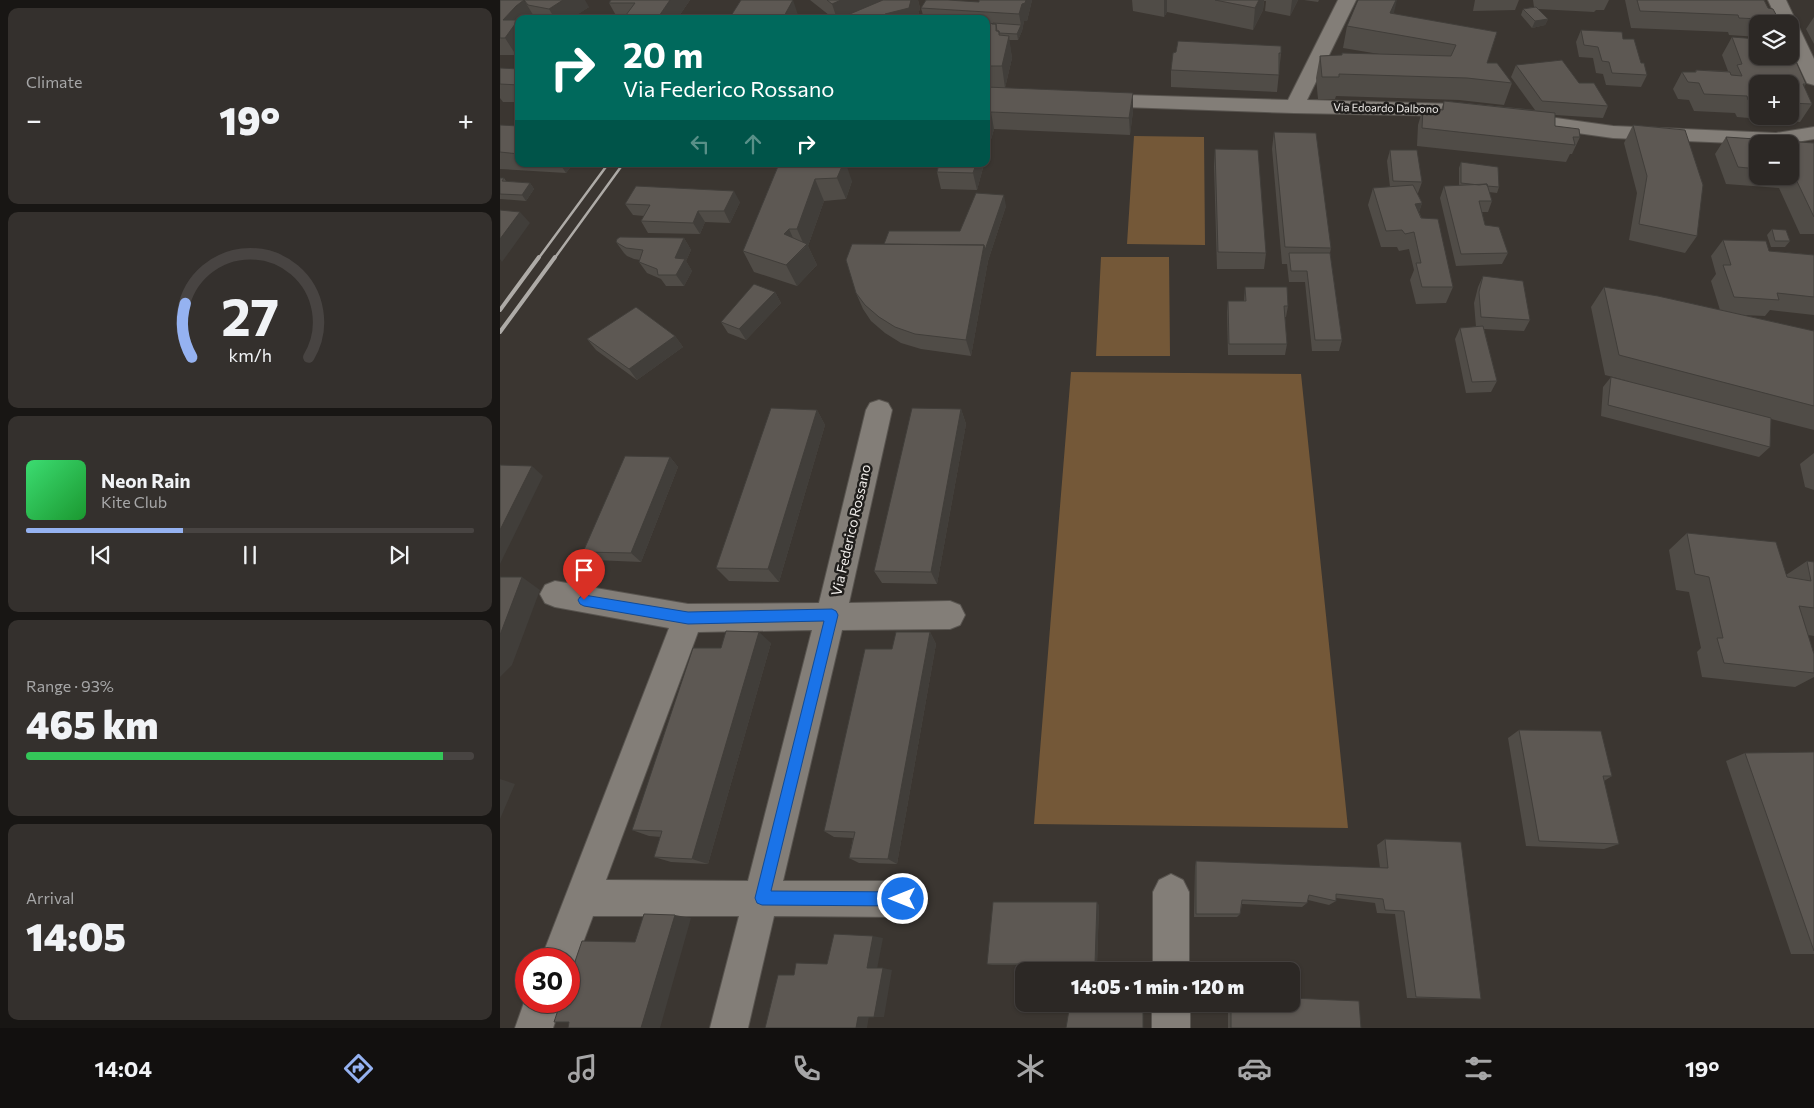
<!DOCTYPE html>
<html lang="en">
<head>
<meta charset="utf-8">
<style>
	:root { --surface:#2c2825; --page:#34302d; --text:#f1f3f6; --muted:#a6a6a7; --line:#484442; --accent:#95b2f1 }
	body { margin:0; font-family:Commissioner,sans-serif; background:var(--page); color:var(--text); height:100vh; display:flex; flex-direction:column; font-size:19px; white-space:nowrap }
	* { box-sizing:border-box; margin:0 }
	p { font-size:16px; color:var(--muted) }
	.icon { flex:none; width:28px; height:28px; fill:none; stroke:currentColor; stroke-width:2; stroke-linecap:round; stroke-linejoin:round }
	.map { position:relative; flex:1; overflow:hidden }
	.panel { display:flex; flex-direction:column; gap:8px; padding:8px; background:#181614; width:500px }
	.panel>* { flex:none }
	.guide { position:absolute; left:15px; top:15px; width:475px; height:152px; border-radius:10px; box-shadow:0 1px 4px #0004,0 0 0 1px var(--line); background:#00695c; color:#fff; overflow:hidden }
	.controls { position:absolute; left:1249px; top:15px; display:grid; gap:10px }
	.controls a { display:grid; place-items:center; width:50px; height:50px; border-radius:10px; background:var(--surface); box-shadow:0 1px 4px #0004,0 0 0 1px var(--line); font-size:25px }
	.speed { position:absolute; left:15px; top:948px; display:flex; gap:10px; font-size:25px; font-weight:700; text-align:center }
	.speed>* { display:grid; place-content:center; width:65px; height:65px; border-radius:50%; background:var(--surface); box-shadow:0 1px 4px #0004,0 0 0 1px var(--line); line-height:1 }
	.speed .limit { border:8px solid #d22; background:#fff; color:#111 }
	.pin { position:absolute; display:grid; place-items:center; width:42px; height:42px; color:#fff; margin:-51px -21px; border-radius:50% 50% 50% 0; rotate:-45deg; box-shadow:0 0 5px #0007 }
	.pin .icon { rotate:45deg }
	.me { position:absolute; width:55px; margin:-28px; rotate:270deg; stroke-linejoin:round; filter:drop-shadow(0 0 4px #0008) }
	.turn { display:flex; align-items:center; gap:18px; height:105px; padding:0 25px; font-size:22px }
	.turn .icon { width:65px; height:65px; stroke-width:2.5 }
	.turn b { display:block; font-size:35px; line-height:42px }
	.lanes { display:flex; align-items:center; height:48px; padding:0 25px; background:#0003; justify-content:center; gap:25px; direction:ltr }
	.lanes .off { opacity:.35 }
	.big { font-size:38px; font-weight:800; line-height:1.1 }
	.panel .widget { flex:1; display:flex; flex-direction:column; justify-content:center; gap:8px; min-width:0; padding:0 18px; border-radius:10px; background:var(--page) }
	.panel .dial { align-items:center; gap:0 }
	.dial svg { height:130px; overflow:visible; fill:none; stroke:var(--line); stroke-width:7; stroke-linecap:round; text-anchor:middle }
	.dial text { fill:var(--text); stroke:none }
	.song { display:flex; align-items:center; gap:15px }
	.cover { width:60px; height:60px; border-radius:8px; background:linear-gradient(135deg,hsl(140 70% 55%),hsl(130 70% 35%)) }
	.played { height:5px; border-radius:2px; background:linear-gradient(90deg,var(--accent) 35%,var(--line) 35%) }
	.keys { display:flex; justify-content:space-around; direction:ltr }
	.heat { display:flex; justify-content:space-between; align-items:center; font-size:28px; direction:ltr }
	.charge { height:8px; border-radius:4px; background:linear-gradient(90deg,#34c759 93%,var(--line) 0) }
	.trip { position:absolute; left:515px; top:962px; width:285px; height:50px; border-radius:10px; background:var(--surface); box-shadow:0 1px 4px #0004,0 0 0 1px var(--line); font-weight:800; line-height:50px; text-align:center }
	.tab-bar { display:flex; height:80px; justify-content:space-around; align-items:center; background:#12100f; color:var(--muted) }
	.tab-bar .icon { width:35px; height:35px }
	.tab-bar .current { color:var(--accent) }
	.tab-bar b { font-size:22px; color:var(--text) }
	main { display:flex; flex:1; min-height:0 }
	.map>svg:first-child { display:block }
</style>
</head>
<body>
<main>
<section class="panel">
<div class="widget"><p>Climate</p>
<div class="heat"><a>−</a><b class="big">19°</b><a>+</a></div>
</div>
<div class="widget dial"><svg viewBox="0 0 100 80">
<path d="M14 69A42 42 0 1 1 86 69"/>
<path d="M14 69A42 42 0 0 1 10 36" stroke="#95b2f1"/>
<text x="50" y="56" font-size="32" font-weight="700">27</text>
<text x="50" y="72" font-size="11">km/h</text>
</svg></div>
<div class="widget">
<div class="song"><i class="cover"></i><div><b>Neon Rain</b><p>Kite Club</p></div></div>
<div class="played"></div>
<div class="keys"><svg class="icon" aria-label="previous" viewBox="0 0 24 24"><path d="M18 5L8 12l10 7zM5 5v14"/></svg><svg class="icon" aria-label="pause" viewBox="0 0 24 24"><path d="M8 5v14M16 5v14"/></svg><svg class="icon" aria-label="next" viewBox="0 0 24 24"><path d="M6 5l10 7-10 7zM19 5v14"/></svg></div>
</div>
<div class="widget"><p>Range · 93%</p><b class="big">465 km</b><div class="charge"></div></div>
<div class="widget"><p>Arrival</p><b class="big">14:05</b></div>
</section>
<div class="map">
<svg width="1314" height="1028" viewBox="0 0 1314 1028">
	<rect width="100%" height="100%" fill="#3b3631"/>
	<path fill="#745838" d="M634,136L704,137L705,245L627,244Z
		M601,257H669L670,356H596Z
		M571,372L801,374L848,828L534,824Z"/>
	<g fill="none" stroke-linecap="round" stroke-linejoin="round">
		<defs>
			<path id="minor" d="M838,0H856L807,100L956,104L1113,126L1276,133L1314,127V139L1285,144H1258L1113,138L956,116L794,113L595,106L588,104L585,100L588,96L595,94L788,100Z
				M1268,0H1286L1314,59V85L1307,83L1305,79L1290,47V24H1279Z
				M379,400L388,403L392,410L349,603L450,601L460,605L465,615L460,625L450,629L342,630L283,881H403L415,887L421,899L415,911L403,917L274,916L248,1028H210L239,916H93L72,972L69,973V959H41L169,628L55,607L45,603L40,594L45,585L55,581L188,604L319,603L366,410L370,403ZM312,630L248,881L106,880L198,632Z
				M671,874L683,880L689,892V971H653V892L659,880Z
				M26,997V1001H62L53,1028H15Z
				M652,1004H690V1028H652Z"/>
		</defs>
		<use href="#minor" stroke="#58544f" stroke-width="2"/>
		<use href="#minor" fill="#837e78" fill-rule="evenodd"/>
		<path stroke="#aeaba7" stroke-width="2.5" d="M38,259L108,164
			M54,259L123,164"/>
		<path stroke="#aeaba7" stroke-width="4" d="M0,310L39,257
			M0,332L55,257"/>
	</g>
	<path fill="#504c47" fill-rule="evenodd" d="M0,0L89,7L73,17L98,19H36L35,18L19,19L16,55H0Z
		M111,0H190L177,19H118L109,3Z
		M310,0H418L420,8L417,19H334Z
		M479,0H532L527,21H524L522,31L518,40H509L512,58L505,88L633,111L630,135L494,129L486,157V19H424L421,8L479,2Z
		M632,0H798L790,16L765,11L766,1H764L763,10L753,30L667,12L664,17L633,11Z
		M804,0H819L818,2Z
		M975,0H1019L1015,10L973,11Z
		M1033,0H1109L1104,10H1096L1094,12L1038,9L1048,19L1045,25L1032,28L1021,15L1023,9L1034,7Z
		M1125,0H1264L1268,8L1279,20L1277,24H1258V37L1229,35L1228,32L1131,28Z
		M894,14L997,32L987,63L1012,83L1004,105L959,100L836,96L835,99H818L816,78L820,56L879,54L843,48L847,26Z
		M1314,17V44L1306,29Z
		M1081,30L1123,39L1141,63L1147,75L1141,87L1106,85L1103,74L1096,73L1093,58L1079,57L1076,42Z
		M1232,37L1306,84L1304,86L1312,104L1300,122L1237,117L1235,113L1194,111L1189,100L1178,99L1173,89L1182,72H1195L1196,70L1228,71L1222,55ZM1258,84H1290V116H1258Z
		M781,53L777,92L671,87V70Z
		M1016,65L1079,83L1108,106L1103,118L1055,115V126L1080,137L1072,154H1070L1066,162L917,146L918,125L923,108L941,110L944,101L1035,110L1011,77Z
		M0,68L19,69V102H3L0,98Z
		M0,125L19,126V164H73L66,173L0,169Z
		M1133,125L1197,236L1185,253L1129,240L1137,193L1124,143Z
		M774,132L831,248L830,253L842,340L839,351H812L805,282H789L787,264H782L772,149Z
		M1226,137L1314,143V234H1300L1279,188L1226,184L1215,154ZM1258,144H1290V176H1258Z
		M715,149L766,253L764,269H717L714,166Z
		M890,150L922,182L918,193H917L922,203L919,212L953,287L946,303L916,304L910,280L914,270L909,249L899,251L897,247H881L868,205L873,188L890,187L887,161Z
		M961,162L999,187L997,193L989,192L992,201L988,212H982L985,225L1008,253L1002,264L956,266L940,198L944,186H959V168Z
		M279,164L352,181L346,199L324,201L308,246L317,265L297,286L254,272L243,251Z
		M439,164H484L477,190L441,189L437,172Z
		M0,178H4L6,181L30,183L34,189L26,201L0,199Z
		M240,202L230,223L205,222L200,234L148,233L141,221L144,216L133,215L125,204Z
		M506,206L488,261L471,356L421,349L401,343L385,333L371,321L363,309L356,293L384,244L460,231Z
		M1272,229L1290,241L1285,247H1271L1267,235Z
		M184,238L191,250L186,261L192,271L184,286H166L161,279L147,273L139,262L140,260L134,259L127,256L124,253L116,242Z
		M1223,240L1269,251L1314,255V315L1270,310L1265,316L1242,315L1314,331V430L1271,419L1270,447L1259,457L1101,416L1103,387L1111,377L1129,381L1105,375L1091,307L1104,287L1220,310L1211,281L1216,274L1211,256Z
		M983,276L1030,320L1024,331L984,329L997,381L991,392L966,393L955,339L960,328L976,327L974,303L978,287Z
		M745,287L788,306L786,317H785L787,344L785,355H728L727,312L728,301H744Z
		M275,292L281,303L246,340L228,333L221,322Z
		M175,336L183,347L137,380L96,350L87,339Z
		M461,409L466,424L437,584L382,583L374,571Z
		M317,410L325,425L279,582L229,581L216,568Z
		M1314,453V490L1305,487L1300,464Z
		M170,457L178,467L141,562L94,560L83,552Z
		M1187,533L1286,575L1307,561L1314,562V636L1308,635L1314,654V677L1295,687L1202,677L1197,652L1201,648L1189,592L1176,590L1169,550Z
		M430,632L436,644L397,864L359,863L349,858L353,838L334,837L324,831L392,649Z
		M271,643L208,864L171,862L154,857L161,837L149,836L132,830L221,648Z
		M1019,730L1112,776L1104,781L1119,844L1104,849L1026,846L1008,738Z
		M1314,752V954H1291L1226,761L1245,753Z
		M885,839L981,999H969L907,998L895,914L877,913L875,903L836,898V901L829,905L808,900L807,903L802,907L742,904L740,914L737,917H694L695,866L696,861L880,868L877,845Z
		M599,905L597,965H492L487,964Z
		M728,1004H791L861,1028H728Z"/>
	<path fill="#413e3a" d="M24,0L35,18L33,19H19V52L16,55L5,38L3,20L16,6Z
		M63,0H85L89,7L71,19H55L49,9Z
		M170,0H190L177,19H157Z
		M293,0L299,18L298,19H283Z
		M341,0H386L343,19H337L332,4Z
		M411,0H418L420,8L417,19H382L385,14Z
		M526,0H532L527,21H524L522,31L518,40L517,34L521,25L519,14L522,4Z
		M664,0H667V12L664,17Z
		M759,0H764L763,10L753,30L755,8Z
		M792,0H798L790,16Z
		M896,0H897L893,17L890,13Z
		M1048,19L1045,25L1032,28L1035,21Z
		M509,36L512,58L505,88L502,66Z
		M633,93V111L630,135L629,118Z
		M491,112L494,129L486,157V127Z
		M60,164H73L66,173Z
		M343,164H346L352,181L346,199L337,178Z
		M476,164H484L477,190L473,173Z
		M315,179L324,201L308,246L317,265L297,286L286,265L305,247L297,229Z
		M30,183L34,189L26,201L22,195Z
		M234,191L240,202L230,223L224,211Z
		M504,195L506,206L488,261L471,356L466,340L484,245Z
		M922,203L916,220L915,204Z
		M198,211L205,222L200,234L193,223Z
		M20,212L30,223L2,262L0,259V239Z
		M289,229L299,251L284,234Z
		M184,238L191,250L186,261L192,271L184,286L176,275L175,258Z
		M275,292L281,303L246,340L239,329Z
		M175,336L183,347L137,380L129,369Z
		M461,409L466,424L437,584L431,572Z
		M317,410L325,425L279,582L268,569Z
		M170,457L178,467L141,562L131,553Z
		M32,466L43,476L0,564V530Z
		M22,577L40,590L12,665L0,677V635Z
		M259,632L271,643L208,864L192,859Z
		M430,632L436,644L397,864L388,859Z
		M0,779L15,784L0,819Z
		M597,902L599,905L597,965L595,964Z
		M175,915L191,918L160,1028H141Z
		M373,936L383,938L377,969L367,968Z
		M383,968L392,970L384,1017H374Z
		M369,1016L367,1028H356L358,1017Z"/>
	<path fill="#5d5853" stroke="#413e3a" d="M0,0H63L49,9L28,5L24,0L16,6L3,20H18L5,38H0Z
		M111,0H170L157,19H123L135,3H109Z
		M241,0H293L283,18L229,19Z
		M327,0H341L332,4Z
		M383,0H411L409,8L385,14L382,19H338Z
		M426,0H448L479,2V0H526L525,3L522,4L519,14L421,8Z
		M715,0H759L755,8Z
		M858,0H896L890,13L997,32L987,63H997L1012,83L967,78L839,74V77H822L820,56L842,55V53L951,56L956,45L847,26Z
		M1137,0H1264L1268,8L1273,9L1279,20L1239,18L1238,15L1140,11Z
		M1036,7L1048,19L1035,21L1023,9Z
		M67,17L98,19H65Z
		M486,23L496,24V31H499V35L509,36L502,66H486Z
		M492,24L493,23L521,25L517,34L499,33V31H497L496,24Z
		M1081,30L1122,32L1123,39H1134L1141,63H1144L1147,75L1112,73L1109,62L1102,61L1098,47L1084,45Z
		M1232,37L1258,39V56H1290V48L1306,84H1303L1312,104L1290,103V84H1258V100H1248L1247,96L1204,94L1199,83L1188,82L1182,72H1196V70L1230,72L1231,75L1242,76L1237,65L1242,64Z
		M678,41L781,46V53H779V75L671,70L673,53L676,52Z
		M1062,60L1079,83H1094L1108,106L1042,101L1016,65Z
		M0,68L19,69V85L0,84Z
		M486,87L633,93L629,118L491,112L486,127Z
		M944,101L1055,113V126L1079,129L1080,137H1073L1075,145L922,128L923,108L943,110Z
		M0,125L19,126V154L0,152Z
		M1133,125L1185,130L1203,185L1197,236L1139,224L1147,176Z
		M774,132L816,133L831,248L785,247Z
		M1226,137L1314,143V217L1292,171H1290V144H1258V169L1238,167Z
		M715,149L758,150L766,253L718,252Z
		M890,150H917L922,182L893,181Z
		M961,162L998,167L999,187L987,186V184L979,185L961,183Z
		M279,164H343L337,178L315,179L297,229H289L284,234L307,244L286,265L243,251Z
		M439,164H476L473,173L437,172Z
		M0,178H4L2,181L30,183L22,195L0,194Z
		M987,184L992,201H979L985,225L999,227L1008,253L961,254L944,186Z
		M913,185L922,203L915,204L921,218L938,219L953,287H922L916,263H921L914,232L905,234L902,230L886,231L873,188Z
		M136,186L234,191L224,211H198L193,223L141,221L150,205L125,204Z
		M476,193L504,195L485,250L484,245L384,244L389,231H460Z
		M0,210L20,212L0,239Z
		M1272,229L1286,230L1290,241H1275Z
		M120,237L184,238L175,258L185,259L176,275H158L157,269L139,262L143,250L126,248L119,244L116,242L117,239Z
		M1223,240L1266,241L1269,251L1314,255V297L1277,293L1279,300L1234,297L1223,265H1231Z
		M352,244L484,245L466,340L415,334L395,327L379,317L365,305L356,293L346,260Z
		M789,253H830L842,340H815L807,271H791Z
		M983,276L1023,281L1030,320L981,317L979,292Z
		M254,284L275,292L239,329L221,322Z
		M745,287H787L788,306H784L787,344H729L728,301H746Z
		M1104,287L1158,296L1314,331V406L1119,355Z
		M136,307L175,336L129,369L87,339Z
		M983,326L997,381L972,382L960,328Z
		M1111,377L1271,418L1270,447L1108,405Z
		M271,408L317,410L268,569L216,568Z
		M412,408L461,409L431,572L374,571Z
		M125,456L170,457L131,553L83,552Z
		M0,465L32,466L0,530Z
		M1187,533L1276,542L1287,577L1311,581L1307,561L1314,562V608L1299,606L1314,654V673L1224,663L1217,638H1223L1209,577L1195,574Z
		M0,577H22L0,635Z
		M226,631L259,632L192,859L154,857L162,831L132,830L193,648H221Z
		M396,632H430L388,859L349,858L355,832L324,831L365,649H392Z
		M1019,730L1101,731L1112,776H1103L1119,844L1039,841Z
		M1314,752V951L1245,753Z
		M885,839L961,842L981,999L916,997L904,911L885,910L883,899L836,894V901L809,895L807,903L742,900L740,914H696V861L888,868Z
		M493,902H597L595,964H487Z
		M144,914L175,915L141,1028H68L69,1022H54L61,1001H69V979L82,941L135,942Z
		M334,934L373,936L367,968H383L374,1017H358L356,1028H265L278,975H294L296,963L327,964Z
		M791,998L859,1001L861,1028H731V1004H791Z
		M570,1004H643V1028H566Z"/>
	<path fill="#1a73e8" stroke="#114b97" d="M84,595L188,612L332,609L336,611L338,615L271,891L403,892L408,894L410,899L408,904L403,906L262,905L257,903L255,898L324,621L188,624L84,606L80,604L78,600L80,597Z"/>
	<g text-anchor="middle" stroke-width="5" stroke-linejoin="round" paint-order="stroke">
		<g font-size="11" fill="#f0edea" stroke="#201e1c">
			<text transform="translate(886 108) rotate(1)" y="4">Via Edoardo Dalbono</text>
		</g>
		<g font-size="14" fill="#f0edea" stroke="#201e1c">
			<text transform="translate(351 530) rotate(-77)" y="5">Via Federico Rossano</text>
		</g>
	</g>
</svg>
<div class="controls">
<a><svg class="icon" aria-label="layers" viewBox="0 0 24 24"><path d="M12 4l9 5-9 5-9-5zM3 14l9 5 9-5"/></svg></a>
<a>+</a>
<a>−</a>
</div>
<div class="speed"><div class="limit">30</div></div>
<div class="pin" style="left:84px;top:600px;background:#d93025"><svg class="icon" aria-label="arrive" viewBox="0 0 24 24"><path d="M6 21V4h12l-3 4 3 4H6"/></svg></div>
<svg class="me" style="left:403px;top:899px" viewBox="-20 -20 40 40"><circle r="17" fill="#1a73e8" stroke="#fff" stroke-width="3"/><path d="M0-11L8 9 0 5-8 9z" fill="#fff"/></svg>
<div class="trip">14:05 · 1 min · 120 m</div>
<div class="guide">
<div class="turn"><svg class="icon" aria-label="right" viewBox="0 0 24 24"><path d="M7 20v-9h11M14 6l5 5-5 5"/></svg><div><b>20 m</b>Via Federico Rossano</div></div>
<div class="lanes"><svg class="icon off" aria-label="left" viewBox="0 0 24 24"><path d="M17 20v-9H6M10 6l-5 5 5 5"/></svg><svg class="icon off" aria-label="ahead" viewBox="0 0 24 24"><path d="M12 20V5M6 11l6-6 6 6"/></svg><svg class="icon" aria-label="right" viewBox="0 0 24 24"><path d="M7 20v-9h11M14 6l5 5-5 5"/></svg></div>
</div>
</div>
</main>
<nav class="tab-bar">
<b>14:04</b>
<svg class="icon current" aria-label="directions" viewBox="0 0 24 24"><path d="M12 3l9 9-9 9-9-9zM9 14v-3h6M13 9l2 2-2 2"/></svg>
<svg class="icon" aria-label="music" viewBox="0 0 24 24"><path d="M9 18V5l10-2v13"/><circle cx="6" cy="18" r="3"/><circle cx="16" cy="16" r="3"/></svg>
<svg class="icon" aria-label="phone" viewBox="0 0 24 24"><path d="M5 4h4l2 5-3 2q2 4 5 5l2-3 5 2v4C11 20 4 13 5 4z"/></svg>
<svg class="icon" aria-label="climate" viewBox="0 0 24 24"><path d="M12 3v18M4 7l16 10M4 17L20 7"/></svg>
<svg class="icon" aria-label="car" viewBox="0 0 24 24"><path d="M5 17H2v-5l4-1 3-4h7l3 4 3 1v5h-3M9 17h6M6 11h13"/><circle cx="7" cy="17" r="2"/><circle cx="17" cy="17" r="2"/></svg>
<svg class="icon" aria-label="filters" viewBox="0 0 24 24"><path d="M4 7h16M4 17h16"/><circle cx="9" cy="7" r="2"/><circle cx="15" cy="17" r="2"/></svg>
<b>19°</b>
</nav>
</body>
</html>
